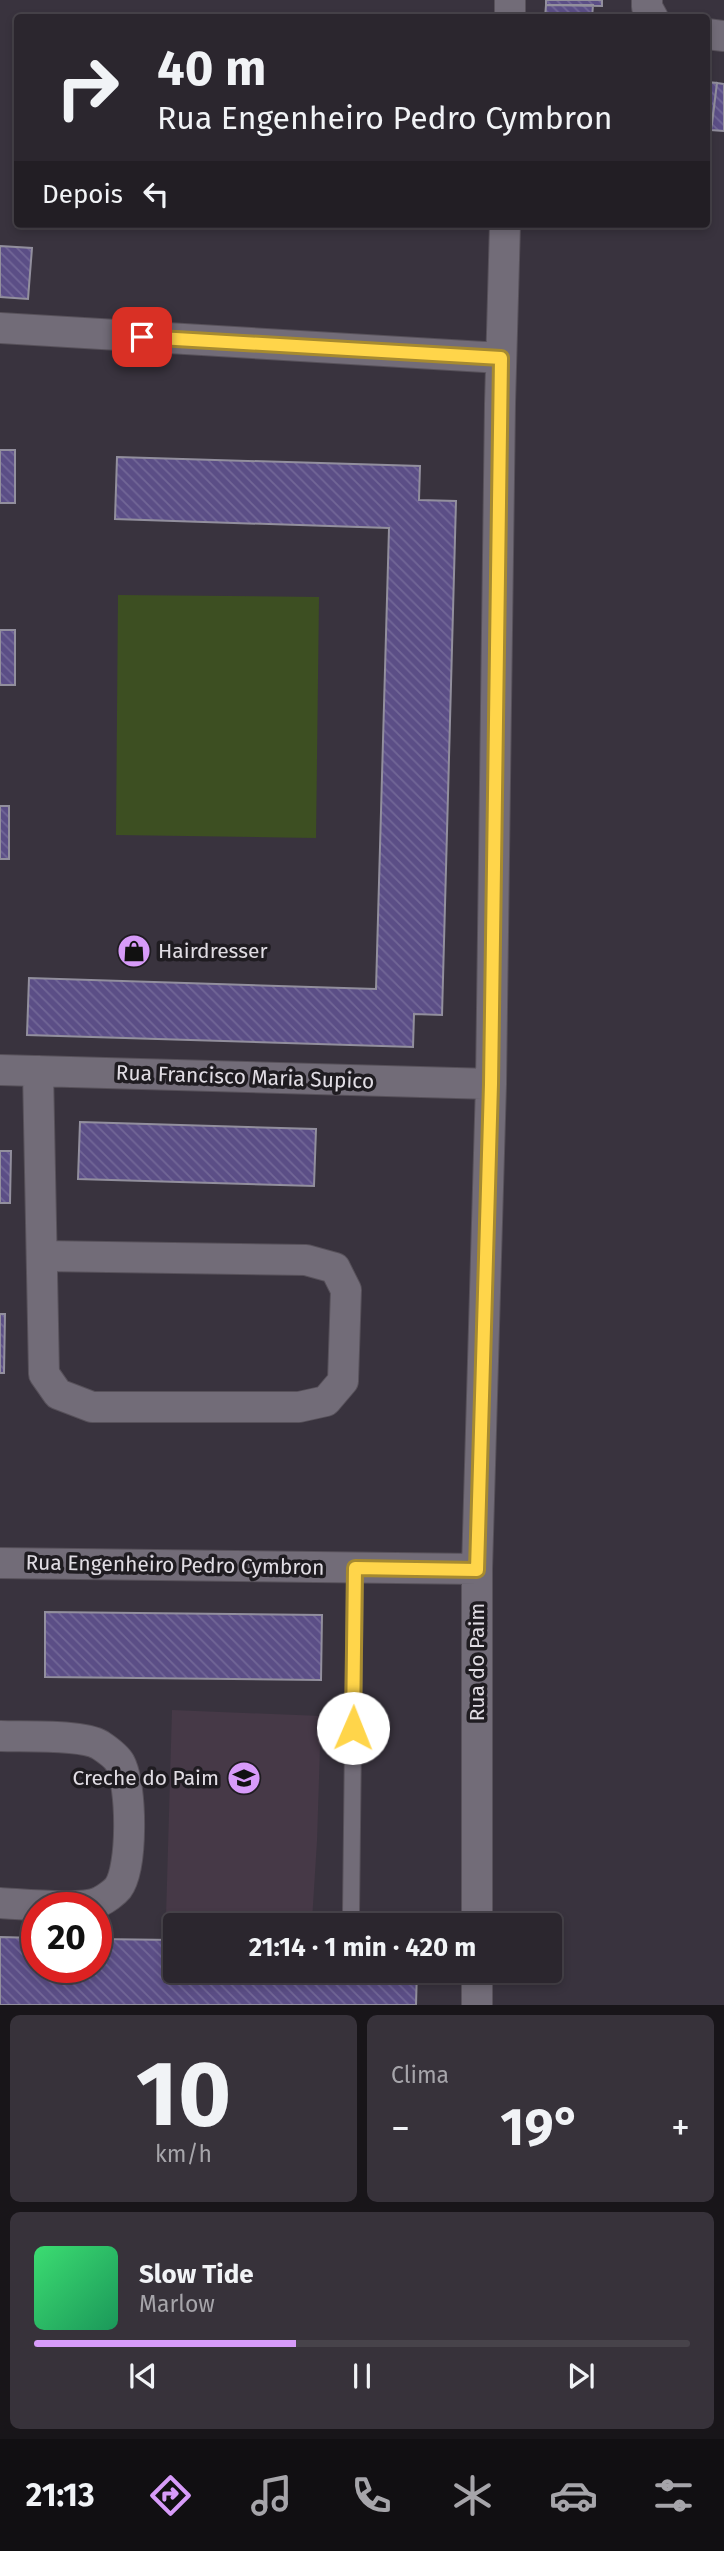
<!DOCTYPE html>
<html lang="pt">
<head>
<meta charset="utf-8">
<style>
	:root { --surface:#2b262e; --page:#37323a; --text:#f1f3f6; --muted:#a6a5aa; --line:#47434a; --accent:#d79bf9 }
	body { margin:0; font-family:"Fira Sans",sans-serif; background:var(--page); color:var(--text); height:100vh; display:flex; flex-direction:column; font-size:26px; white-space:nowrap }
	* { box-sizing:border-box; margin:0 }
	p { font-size:23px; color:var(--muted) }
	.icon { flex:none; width:38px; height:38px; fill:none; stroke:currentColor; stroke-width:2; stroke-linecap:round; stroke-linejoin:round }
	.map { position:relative; height:2005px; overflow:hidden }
	.drawer { display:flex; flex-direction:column; gap:10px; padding:10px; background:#181519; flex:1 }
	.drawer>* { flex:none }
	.guide { position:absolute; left:14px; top:14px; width:696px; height:214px; border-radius:7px; box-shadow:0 4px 10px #0003,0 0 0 2px var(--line); background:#2b262e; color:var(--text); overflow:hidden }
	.speed { position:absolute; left:21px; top:1892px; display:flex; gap:14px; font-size:35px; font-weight:700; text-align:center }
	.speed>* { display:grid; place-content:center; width:91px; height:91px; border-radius:50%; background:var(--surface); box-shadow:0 4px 10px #0003,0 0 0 2px var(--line); line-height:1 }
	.speed .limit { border:10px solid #d22; background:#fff; color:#111 }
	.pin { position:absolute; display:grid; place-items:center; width:60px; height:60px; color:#fff; margin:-30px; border-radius:14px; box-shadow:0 4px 10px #0006 }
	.me { position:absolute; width:77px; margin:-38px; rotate:1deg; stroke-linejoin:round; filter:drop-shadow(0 0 5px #0008) }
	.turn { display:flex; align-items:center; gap:24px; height:147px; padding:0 28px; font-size:32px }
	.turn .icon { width:91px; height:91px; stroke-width:2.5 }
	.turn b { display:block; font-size:49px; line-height:60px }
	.then { display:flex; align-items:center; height:66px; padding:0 28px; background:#0003; gap:14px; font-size:26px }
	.big { font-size:52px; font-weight:700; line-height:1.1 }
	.drawer .tile { flex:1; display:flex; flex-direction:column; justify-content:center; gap:10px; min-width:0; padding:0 24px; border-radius:10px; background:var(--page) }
	.drawer .dial { align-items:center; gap:0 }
	.dial b { font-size:91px; line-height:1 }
	.song { display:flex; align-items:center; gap:21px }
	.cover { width:84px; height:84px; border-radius:10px; background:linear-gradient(135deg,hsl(140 70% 55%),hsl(150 70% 35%)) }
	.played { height:7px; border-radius:4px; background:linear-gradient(90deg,var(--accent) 40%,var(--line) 40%) }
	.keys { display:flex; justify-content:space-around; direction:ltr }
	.heat { display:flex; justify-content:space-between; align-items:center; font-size:38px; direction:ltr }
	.drawer .tiles { flex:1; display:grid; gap:10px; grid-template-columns:1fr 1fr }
	.tile:last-child { grid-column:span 2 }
	.trip { position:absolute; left:163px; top:1913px; width:399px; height:70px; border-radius:7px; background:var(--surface); box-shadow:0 4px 10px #0003,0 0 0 2px var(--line); font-weight:700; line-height:70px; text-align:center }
	.menu { display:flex; height:112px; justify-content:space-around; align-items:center; background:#110f12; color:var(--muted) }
	.menu .icon { width:49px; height:49px }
	.menu .selected { color:var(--accent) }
	.menu b { font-size:32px; color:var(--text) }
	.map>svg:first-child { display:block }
</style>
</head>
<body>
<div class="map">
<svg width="724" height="2005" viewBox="0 0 724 2005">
	<defs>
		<pattern id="building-back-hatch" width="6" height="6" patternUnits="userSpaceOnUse" patternTransform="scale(1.75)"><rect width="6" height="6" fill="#5b4e86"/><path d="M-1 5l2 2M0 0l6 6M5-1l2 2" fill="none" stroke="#726797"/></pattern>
	</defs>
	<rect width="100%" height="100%" fill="#39333e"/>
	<path fill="#463947" d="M172,1710L321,1716L317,1841L312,1921L166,1917Z"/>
	<path fill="#3d4f22" d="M118,595L319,597L316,838L116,835Z"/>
	<path fill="url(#building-back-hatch)" stroke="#928f9d" stroke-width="2" d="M546,0H602V6L546,5Z
		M546,5H593L592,18H545Z
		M707,82L717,83L712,124H707Z
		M717,83L724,84V131L711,130Z
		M0,246L32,248L28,299L0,297Z
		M0,450H15V503H0Z
		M117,457L420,466L419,500L456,501L442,1015L414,1014L413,1047L27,1035L29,978L376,989L389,528L115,519Z
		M0,630H15V685H0Z
		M0,806H9V859H0Z
		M80,1122L316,1129L314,1186L78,1179Z
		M0,1151H11L10,1203H0Z
		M0,1314H5L4,1373H0Z
		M45,1612L322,1615L321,1680L45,1677Z
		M0,1937L37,1938V1967H96V1939L175,1940V1970H417L416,2005H0Z"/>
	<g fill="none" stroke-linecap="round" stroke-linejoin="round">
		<defs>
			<path id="lane" d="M351,1914L355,1568"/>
			<path id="street" d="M647,0V7L653,18
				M510,18V0
				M707,34L724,36
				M0,328L501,358
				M0,1070L491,1084
				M38,1071L44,1374L58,1394L92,1407H299L326,1401L343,1381L346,1290L335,1268L306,1260L42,1256
				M0,1563L477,1569
				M0,1736C23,1737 82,1734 100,1745C106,1749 117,1757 120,1763C132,1785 133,1868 118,1888C114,1893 105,1899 101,1901C83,1911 22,1904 0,1903
				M477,1925V1569L491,1084L500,404L505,224
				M477,2005V1970"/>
		</defs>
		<use href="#lane" stroke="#57515a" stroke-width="18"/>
		<use href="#street" stroke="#57515a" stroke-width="32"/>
		<use href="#lane" stroke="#726c78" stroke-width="16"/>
		<use href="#street" stroke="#726c78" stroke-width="30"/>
	</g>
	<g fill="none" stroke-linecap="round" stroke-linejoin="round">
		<defs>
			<path id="route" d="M142,337L501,358L491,1084L477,1570L355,1568L353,1728"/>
		</defs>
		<use href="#route" stroke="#a68a30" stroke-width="18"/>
		<use href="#route" stroke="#ffd54a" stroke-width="12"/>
	</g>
	<defs>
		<symbol id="shop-disc" viewBox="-11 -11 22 22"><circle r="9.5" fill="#d79bf9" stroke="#1f1c21"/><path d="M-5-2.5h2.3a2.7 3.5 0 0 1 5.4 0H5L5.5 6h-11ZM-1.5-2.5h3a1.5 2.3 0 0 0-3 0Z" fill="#111"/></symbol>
		<symbol id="school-disc" viewBox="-11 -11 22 22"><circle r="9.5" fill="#d79bf9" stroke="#1f1c21"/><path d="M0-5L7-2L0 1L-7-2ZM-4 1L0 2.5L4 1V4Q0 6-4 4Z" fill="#111"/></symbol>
	</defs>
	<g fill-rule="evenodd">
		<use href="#shop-disc" x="115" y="932" width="38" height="38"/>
		<use href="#school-disc" x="225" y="1759" width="38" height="38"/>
	</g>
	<g text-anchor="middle" stroke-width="7" stroke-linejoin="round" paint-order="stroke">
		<g font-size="21" fill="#e1dde4" stroke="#1f1c21" text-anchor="start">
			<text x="158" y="958">Hairdresser</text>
			<text x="219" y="1785" text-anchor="end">Creche do Paim</text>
		</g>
		<g font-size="21" fill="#e1dde4" stroke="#1f1c21">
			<text transform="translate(245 1077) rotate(2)" y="7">Rua Francisco Maria Supico</text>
			<text transform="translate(175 1565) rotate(1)" y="7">Rua Engenheiro Pedro Cymbron</text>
			<text transform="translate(477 1662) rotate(-90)" y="7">Rua do Paim</text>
		</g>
	</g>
</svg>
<div class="speed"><div class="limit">20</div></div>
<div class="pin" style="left:142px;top:337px;background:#d93025"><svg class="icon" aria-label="arrive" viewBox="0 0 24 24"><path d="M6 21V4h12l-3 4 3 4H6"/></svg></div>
<svg class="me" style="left:353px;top:1728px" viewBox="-20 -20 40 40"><circle r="19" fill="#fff"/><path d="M0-13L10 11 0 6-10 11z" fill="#ffd54a"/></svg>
<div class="trip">21:14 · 1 min · 420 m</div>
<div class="guide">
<div class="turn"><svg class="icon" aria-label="right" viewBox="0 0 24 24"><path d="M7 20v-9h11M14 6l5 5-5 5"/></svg><div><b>40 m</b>Rua Engenheiro Pedro Cymbron</div></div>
<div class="then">Depois<svg class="icon" aria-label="left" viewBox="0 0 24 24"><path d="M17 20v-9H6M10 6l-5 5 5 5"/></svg></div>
</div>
</div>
<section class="drawer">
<div class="tiles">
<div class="tile dial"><b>10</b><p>km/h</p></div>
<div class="tile"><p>Clima</p>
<div class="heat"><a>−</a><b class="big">19°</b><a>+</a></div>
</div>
<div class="tile">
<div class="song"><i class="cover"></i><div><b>Slow Tide</b><p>Marlow</p></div></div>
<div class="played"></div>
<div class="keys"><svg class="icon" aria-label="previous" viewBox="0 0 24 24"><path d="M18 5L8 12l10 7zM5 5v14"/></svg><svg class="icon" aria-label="pause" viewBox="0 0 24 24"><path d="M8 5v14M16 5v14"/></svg><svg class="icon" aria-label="next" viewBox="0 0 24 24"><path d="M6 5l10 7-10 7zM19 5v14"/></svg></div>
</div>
</div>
</section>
<nav class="menu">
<b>21:13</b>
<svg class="icon selected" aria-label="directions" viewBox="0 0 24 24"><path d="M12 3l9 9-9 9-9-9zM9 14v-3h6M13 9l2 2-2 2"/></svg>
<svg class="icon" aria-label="music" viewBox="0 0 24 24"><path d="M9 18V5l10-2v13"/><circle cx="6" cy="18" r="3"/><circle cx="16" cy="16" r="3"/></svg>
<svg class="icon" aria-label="phone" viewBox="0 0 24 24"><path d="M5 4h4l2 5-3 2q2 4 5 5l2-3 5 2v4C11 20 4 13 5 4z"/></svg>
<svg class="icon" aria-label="climate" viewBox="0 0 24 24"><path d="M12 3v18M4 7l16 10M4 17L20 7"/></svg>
<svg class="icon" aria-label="car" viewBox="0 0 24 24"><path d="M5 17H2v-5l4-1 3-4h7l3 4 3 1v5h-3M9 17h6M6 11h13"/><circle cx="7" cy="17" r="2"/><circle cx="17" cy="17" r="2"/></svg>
<svg class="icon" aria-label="filters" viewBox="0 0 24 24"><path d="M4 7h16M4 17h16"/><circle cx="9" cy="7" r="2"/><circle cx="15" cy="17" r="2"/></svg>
</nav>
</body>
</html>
